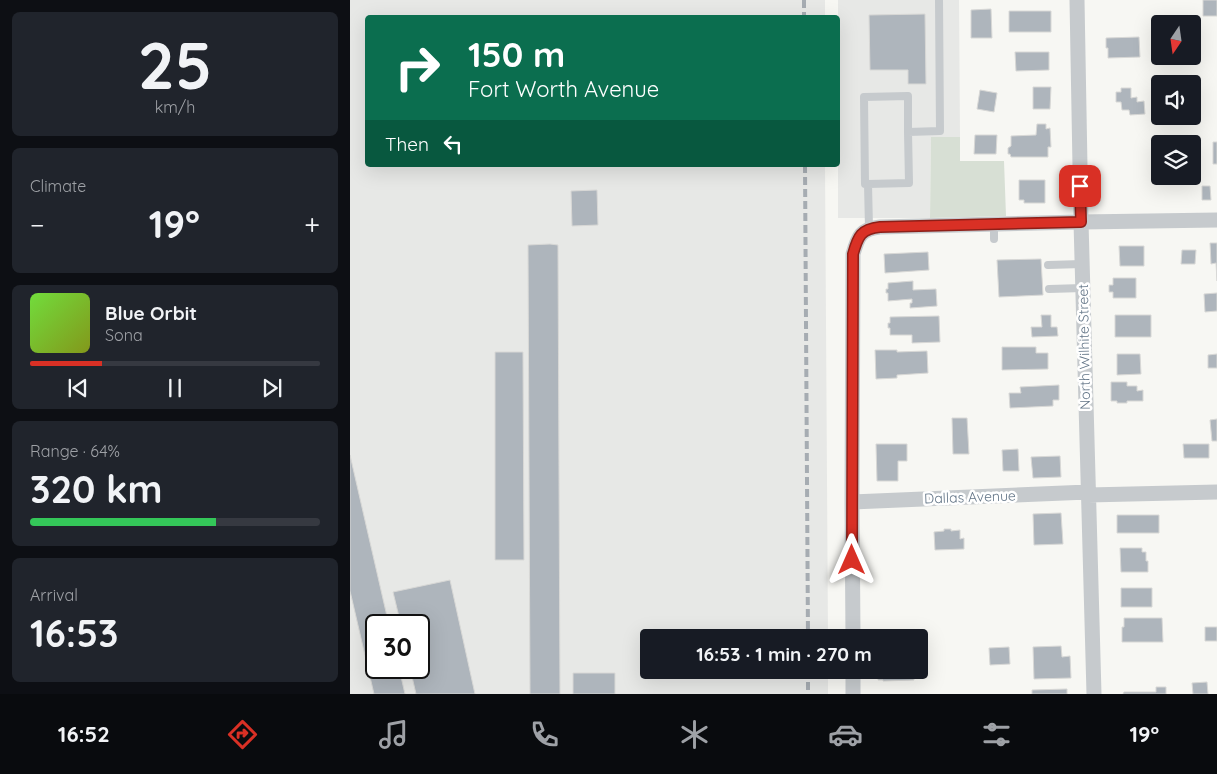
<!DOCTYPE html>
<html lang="en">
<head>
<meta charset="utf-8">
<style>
	:root { --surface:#171b24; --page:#20242c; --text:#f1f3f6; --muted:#9ea1a6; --line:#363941; --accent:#d93025 }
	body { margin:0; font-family:Quicksand,sans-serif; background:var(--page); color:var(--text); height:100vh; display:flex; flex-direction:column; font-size:19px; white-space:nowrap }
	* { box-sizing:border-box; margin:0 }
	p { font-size:16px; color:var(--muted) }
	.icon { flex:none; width:28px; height:28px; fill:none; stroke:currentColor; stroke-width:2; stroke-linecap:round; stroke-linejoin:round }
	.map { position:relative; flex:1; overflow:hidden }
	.details { display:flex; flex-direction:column; gap:12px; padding:12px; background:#0d0f14; width:350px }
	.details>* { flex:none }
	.hud { position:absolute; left:15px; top:15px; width:475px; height:152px; border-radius:5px; box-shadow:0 5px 20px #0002; background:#0b6e4f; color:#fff; overflow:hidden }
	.needle { width:32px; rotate:193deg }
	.buttons { position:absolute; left:801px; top:15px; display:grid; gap:10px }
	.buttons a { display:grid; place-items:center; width:50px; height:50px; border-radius:5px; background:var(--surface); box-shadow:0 5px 20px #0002; font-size:25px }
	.speed { position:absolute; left:15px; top:614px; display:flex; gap:10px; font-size:25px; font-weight:700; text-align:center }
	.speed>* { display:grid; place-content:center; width:65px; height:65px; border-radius:50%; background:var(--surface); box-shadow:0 5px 20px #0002; line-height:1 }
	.speed .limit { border:2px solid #111; border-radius:8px; background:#fff; color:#111 }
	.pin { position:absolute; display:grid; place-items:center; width:42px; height:42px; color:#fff; margin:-21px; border-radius:10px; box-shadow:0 2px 8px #0006 }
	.me { position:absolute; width:55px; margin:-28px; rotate:0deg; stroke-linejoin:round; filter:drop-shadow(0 0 4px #0008) }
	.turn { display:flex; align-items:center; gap:18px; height:105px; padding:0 20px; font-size:22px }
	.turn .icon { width:65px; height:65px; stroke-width:2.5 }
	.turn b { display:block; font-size:35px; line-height:42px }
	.then { display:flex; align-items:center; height:48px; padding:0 20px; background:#0003; gap:10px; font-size:19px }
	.big { font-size:38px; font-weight:700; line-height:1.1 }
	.details .card { flex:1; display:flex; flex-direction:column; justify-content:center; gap:8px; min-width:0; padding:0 18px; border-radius:8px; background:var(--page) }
	.details .dial { align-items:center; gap:0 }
	.dial b { font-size:65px; line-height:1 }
	.song { display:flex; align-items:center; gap:15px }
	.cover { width:60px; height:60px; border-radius:8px; background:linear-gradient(135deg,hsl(100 70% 55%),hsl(70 70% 35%)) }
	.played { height:5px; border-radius:2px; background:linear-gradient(90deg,var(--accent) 25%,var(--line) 25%) }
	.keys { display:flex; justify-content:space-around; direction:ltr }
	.heat { display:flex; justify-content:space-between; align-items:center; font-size:28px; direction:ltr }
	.charge { height:8px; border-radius:4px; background:linear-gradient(90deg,#34c759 64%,var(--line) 0) }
	.trip { position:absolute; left:290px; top:629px; width:288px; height:50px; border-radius:5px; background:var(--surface); box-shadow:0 5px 20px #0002; font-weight:700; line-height:50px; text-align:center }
	.dock { display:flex; height:80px; justify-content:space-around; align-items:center; background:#090b0e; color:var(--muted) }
	.dock .icon { width:35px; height:35px }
	.dock .on { color:var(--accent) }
	.dock b { font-size:22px; color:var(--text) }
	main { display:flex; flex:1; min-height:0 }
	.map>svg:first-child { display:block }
</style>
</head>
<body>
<main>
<section class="details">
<div class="card dial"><b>25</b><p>km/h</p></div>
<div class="card"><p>Climate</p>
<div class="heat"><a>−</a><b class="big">19°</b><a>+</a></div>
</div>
<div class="card">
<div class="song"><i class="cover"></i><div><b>Blue Orbit</b><p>Sona</p></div></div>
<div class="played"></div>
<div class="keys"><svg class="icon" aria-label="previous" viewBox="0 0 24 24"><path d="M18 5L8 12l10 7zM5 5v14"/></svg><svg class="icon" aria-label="pause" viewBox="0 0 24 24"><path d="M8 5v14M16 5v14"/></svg><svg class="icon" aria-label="next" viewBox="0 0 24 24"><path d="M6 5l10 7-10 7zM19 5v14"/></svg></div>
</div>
<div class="card"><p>Range · 64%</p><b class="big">320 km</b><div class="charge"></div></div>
<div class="card"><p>Arrival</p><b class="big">16:53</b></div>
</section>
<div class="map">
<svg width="867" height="694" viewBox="0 0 867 694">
	<rect width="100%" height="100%" fill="#f7f7f3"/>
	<path fill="#e7e8e6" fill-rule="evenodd" d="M0,0H475V18H18V165H475L478,637L299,638V670H478V694H0ZM26,625H69V668H26Z
		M488,0H609L610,137L581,138L580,218H488Z"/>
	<path fill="#d7dfd4" d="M581,137H610V161H654L656,216L580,218Z"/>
	<path fill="#aeb5bc" stroke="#d8d8d6" d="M853,0H867V16H853Z
		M641,9L642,38H621V10Z
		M659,11H701V32H659Z
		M575,14L576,84H558V70H520L519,15Z
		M803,22H819V24H810V41H803Z
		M789,37L790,57L758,58V48H756V38Z
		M665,52H699V70L666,71Z
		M683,87H701L700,109H683Z
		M771,88H781V98L787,97V102L794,101L795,114L780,115L779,110H772L771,102H766V92H771Z
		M630,90L647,93L644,112L627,109Z
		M687,124H696V129L700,128L701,147H698V157H661L660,154H658V148L661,146V136L686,135Z
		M625,135H647L646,154H624Z
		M863,142H867V164H863Z
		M669,180H695V203H674V200H669Z
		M852,186H860L861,200H852Z
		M247,190L248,225L222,226L221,191Z
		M860,243H867V281L866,263L861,264Z
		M200,244L208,245L210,694H180L178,245Z
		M769,246H794V266H770Z
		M832,250H846L845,264H831Z
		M578,252L579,270L535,273L534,254Z
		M691,259L693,295L649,297L647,260Z
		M763,278H786V298H763V292H759V285H763Z
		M563,281V290L586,289L587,306L560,308V303H562V299L538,301V293H536V289H538V283Z
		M867,293V311L855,312L854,294Z
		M691,315H701V327H707L708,336L682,337L681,327H692Z
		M765,315H801V337H765Z
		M589,316L590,342L562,343V335H540V328H538V323H540V317Z
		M652,347H686V353H698V369L652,370Z
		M525,350H547V352L577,351L578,373L547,375V378L526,379Z
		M145,352H173L174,560H145Z
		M767,354H790L791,374L767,375Z
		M867,354V368H858V355Z
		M761,382H777V386H787V391L793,390V401H777V403H767V401H761Z
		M709,385V400H703V406L660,408L659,393H671L670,387Z
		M602,418H617L619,454H603Z
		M867,419V441H862L860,420Z
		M526,444H557V461H548V481H527Z
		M833,444H859V458H834Z
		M668,449L669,471H653L652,450Z
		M0,455L39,625H26V668H49L55,694H24L0,591Z
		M710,456L711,477L683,478L681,457Z
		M711,513L713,544L684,545L683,514Z
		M767,515H809V533H767Z
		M594,529H601V531L610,530V539L614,538V549L585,550L584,532L594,531Z
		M770,548H792V552H796V561H798V572H771Z
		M100,580L125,694H66L60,668H69V625H51L43,592Z
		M771,588H802V607H771Z
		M774,618H812L813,642H772V627H774Z
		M855,627H867V641H855Z
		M711,646L712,657L720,656L721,678L684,679L683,647Z
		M659,647L660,664L640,665L639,648Z
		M528,670H564V680L533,681V680H528Z
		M223,673H265V694H223Z
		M857,682L858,694H843L842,683Z
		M806,687H816V694H773L774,692H806Z
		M717,689V694H682V690Z"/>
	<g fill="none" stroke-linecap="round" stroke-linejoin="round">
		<path stroke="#c6cacd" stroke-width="8" d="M518,184H515L514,97L558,96V132
			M644,224V239
			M519,228L518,184L559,183L558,132L590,131L589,0
			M698,265L732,264
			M699,289L733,288"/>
		<path stroke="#c6cacd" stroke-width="15" d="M727,0L731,222L744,694
			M738,495L867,492
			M502,502L738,492
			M503,638L502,502L503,254C508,236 511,229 530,227L731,222L867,220
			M503,670V694"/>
		<path stroke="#a6acb2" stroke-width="4" stroke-dasharray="8 4" stroke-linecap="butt" d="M454,0V18
			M455,165L458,638
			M458,670V694"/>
	</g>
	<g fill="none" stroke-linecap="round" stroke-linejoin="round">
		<defs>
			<path id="route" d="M502,560L503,254C508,236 511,229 530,227L731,222L730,186"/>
		</defs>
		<use href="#route" stroke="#8d1f18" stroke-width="12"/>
		<use href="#route" stroke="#d93025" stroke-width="9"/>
	</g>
	<g text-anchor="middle" stroke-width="5" stroke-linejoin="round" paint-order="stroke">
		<g font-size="14" fill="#637587" stroke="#fff">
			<text transform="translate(734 347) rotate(-91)" y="5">North Wilhite Street</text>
			<text transform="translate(620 497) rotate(-2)" y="5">Dallas Avenue</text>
		</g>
	</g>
</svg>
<div class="buttons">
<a><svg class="needle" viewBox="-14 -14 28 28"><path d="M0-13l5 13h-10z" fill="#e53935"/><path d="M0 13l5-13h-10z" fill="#9ea1a6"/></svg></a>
<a><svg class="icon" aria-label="sound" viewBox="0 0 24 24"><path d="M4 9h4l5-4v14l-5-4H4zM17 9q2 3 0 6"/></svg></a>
<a><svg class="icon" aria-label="layers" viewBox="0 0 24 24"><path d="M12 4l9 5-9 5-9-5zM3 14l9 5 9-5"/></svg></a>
</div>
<div class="speed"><div class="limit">30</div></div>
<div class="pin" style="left:730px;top:186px;background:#d93025"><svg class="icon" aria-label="arrive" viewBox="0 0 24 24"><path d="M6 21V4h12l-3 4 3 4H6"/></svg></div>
<svg class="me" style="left:502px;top:560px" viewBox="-20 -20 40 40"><path d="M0-17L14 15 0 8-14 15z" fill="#d93025" stroke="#fff" stroke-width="4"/></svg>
<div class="trip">16:53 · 1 min · 270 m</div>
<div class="hud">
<div class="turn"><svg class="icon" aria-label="right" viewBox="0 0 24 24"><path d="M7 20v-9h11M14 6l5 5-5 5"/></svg><div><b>150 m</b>Fort Worth Avenue</div></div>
<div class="then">Then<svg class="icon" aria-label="left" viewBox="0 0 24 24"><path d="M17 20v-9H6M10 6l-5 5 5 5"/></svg></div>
</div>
</div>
</main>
<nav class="dock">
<b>16:52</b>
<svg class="icon on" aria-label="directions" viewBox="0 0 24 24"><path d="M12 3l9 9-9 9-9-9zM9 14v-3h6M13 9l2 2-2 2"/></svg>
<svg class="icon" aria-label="music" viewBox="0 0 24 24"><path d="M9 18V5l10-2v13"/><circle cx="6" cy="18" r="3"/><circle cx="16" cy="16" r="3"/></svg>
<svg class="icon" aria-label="phone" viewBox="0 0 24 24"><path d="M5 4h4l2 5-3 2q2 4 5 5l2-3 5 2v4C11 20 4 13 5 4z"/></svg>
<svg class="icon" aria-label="climate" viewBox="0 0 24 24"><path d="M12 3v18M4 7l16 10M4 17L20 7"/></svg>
<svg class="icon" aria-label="car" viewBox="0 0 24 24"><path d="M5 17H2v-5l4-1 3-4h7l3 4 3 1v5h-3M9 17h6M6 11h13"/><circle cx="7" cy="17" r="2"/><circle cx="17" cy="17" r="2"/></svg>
<svg class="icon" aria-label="filters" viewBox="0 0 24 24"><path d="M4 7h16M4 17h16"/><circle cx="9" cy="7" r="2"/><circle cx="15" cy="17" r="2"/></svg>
<b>19°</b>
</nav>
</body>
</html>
